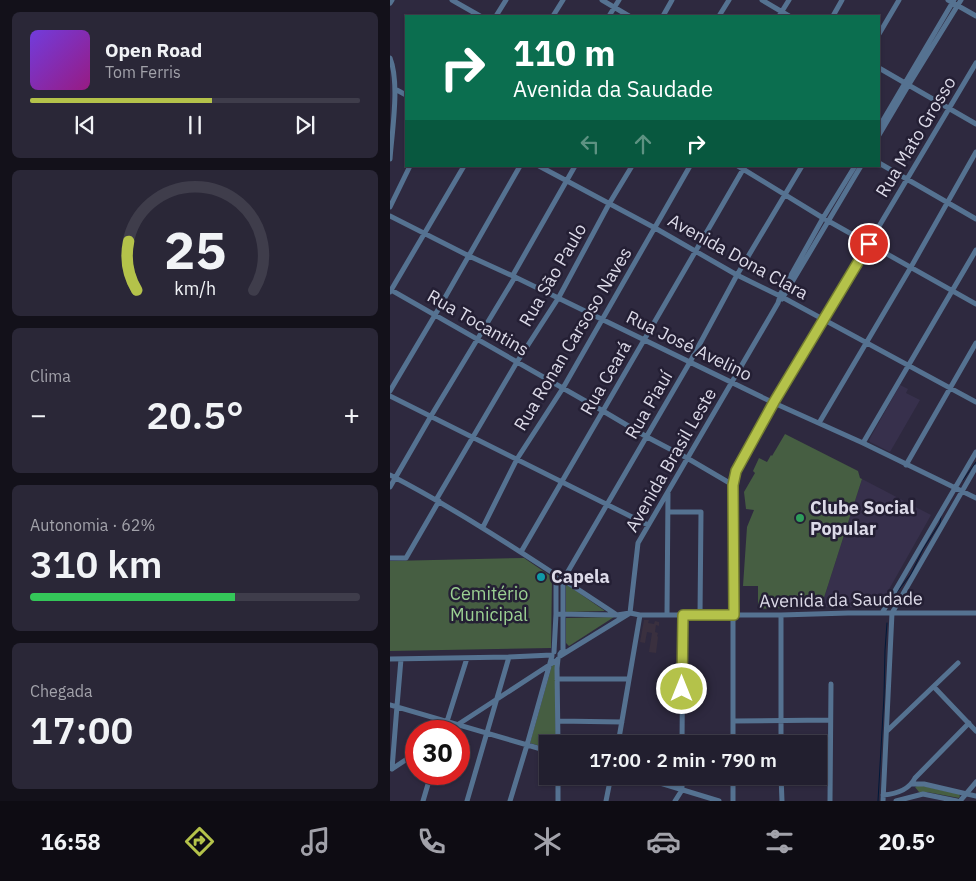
<!DOCTYPE html>
<html lang="pt">
<head>
<meta charset="utf-8">
<style>
	:root { --surface:#221f2f; --page:#2a2737; --text:#f1f3f6; --muted:#a2a2aa; --line:#3f3d4b; --accent:#b4c24a }
	body { margin:0; font-family:"IBM Plex Sans",sans-serif; background:var(--page); color:var(--text); height:100vh; display:flex; flex-direction:column; font-size:19px; white-space:nowrap }
	* { box-sizing:border-box; margin:0 }
	p { font-size:16px; color:var(--muted) }
	.icon { flex:none; width:28px; height:28px; fill:none; stroke:currentColor; stroke-width:2; stroke-linecap:round; stroke-linejoin:round }
	.map { position:relative; flex:1; overflow:hidden }
	.details { display:flex; flex-direction:column; gap:12px; padding:12px; background:#13111a; width:390px }
	.details>* { flex:none }
	.guide { position:absolute; left:15px; top:15px; width:475px; height:152px; border-radius:0px; box-shadow:0 1px 4px #0004,0 0 0 1px var(--line); background:#0b6e4f; color:#fff; overflow:hidden }
	.speed { position:absolute; left:15px; top:720px; display:flex; gap:10px; font-size:25px; font-weight:700; text-align:center }
	.speed>* { display:grid; place-content:center; width:65px; height:65px; border-radius:50%; background:var(--surface); box-shadow:0 1px 4px #0004,0 0 0 1px var(--line); line-height:1 }
	.speed .limit { border:8px solid #d22; background:#fff; color:#111 }
	.pin { position:absolute; display:grid; place-items:center; width:42px; height:42px; color:#fff; margin:-21px; border:2px solid #fff; border-radius:50%; box-shadow:0 1px 5px #0007 }
	.me { position:absolute; width:55px; margin:-28px; rotate:0deg; stroke-linejoin:round; filter:drop-shadow(0 0 4px #0008) }
	.turn { display:flex; align-items:center; gap:18px; height:105px; padding:0 25px; font-size:22px }
	.turn .icon { width:65px; height:65px; stroke-width:2.5 }
	.turn b { display:block; font-size:35px; line-height:42px }
	.lanes { display:flex; align-items:center; height:48px; padding:0 25px; background:#0003; justify-content:center; gap:25px; direction:ltr }
	.lanes .off { opacity:.35 }
	.big { font-size:38px; font-weight:600; line-height:1.1 }
	.details .tile { flex:1; display:flex; flex-direction:column; justify-content:center; gap:8px; min-width:0; padding:0 18px; border-radius:8px; background:var(--page) }
	.details .dial { align-items:center; gap:0 }
	.dial svg { height:130px; overflow:visible; fill:none; stroke:var(--line); stroke-width:7; stroke-linecap:round; text-anchor:middle }
	.dial text { fill:var(--text); stroke:none }
	.song { display:flex; align-items:center; gap:15px }
	.cover { width:60px; height:60px; border-radius:8px; background:linear-gradient(135deg,hsl(260 70% 55%),hsl(310 70% 35%)) }
	.played { height:5px; border-radius:2px; background:linear-gradient(90deg,var(--accent) 55%,var(--line) 55%) }
	.keys { display:flex; justify-content:space-around; direction:ltr }
	.heat { display:flex; justify-content:space-between; align-items:center; font-size:28px; direction:ltr }
	.charge { height:8px; border-radius:4px; background:linear-gradient(90deg,#34c759 62%,var(--line) 0) }
	.trip { position:absolute; left:149px; top:735px; width:288px; height:50px; border-radius:0px; background:var(--surface); box-shadow:0 1px 4px #0004,0 0 0 1px var(--line); font-weight:600; line-height:50px; text-align:center }
	.menu { display:flex; height:80px; justify-content:space-around; align-items:center; background:#0e0c13; color:var(--muted) }
	.menu .icon { width:35px; height:35px }
	.menu .current { color:var(--accent) }
	.menu b { font-size:22px; color:var(--text) }
	main { display:flex; flex:1; min-height:0 }
	.map>svg:first-child { display:block }
</style>
</head>
<body>
<main>
<section class="details">
<div class="tile">
<div class="song"><i class="cover"></i><div><b>Open Road</b><p>Tom Ferris</p></div></div>
<div class="played"></div>
<div class="keys"><svg class="icon" aria-label="previous" viewBox="0 0 24 24"><path d="M18 5L8 12l10 7zM5 5v14"/></svg><svg class="icon" aria-label="pause" viewBox="0 0 24 24"><path d="M8 5v14M16 5v14"/></svg><svg class="icon" aria-label="next" viewBox="0 0 24 24"><path d="M6 5l10 7-10 7zM19 5v14"/></svg></div>
</div>
<div class="tile dial"><svg viewBox="0 0 100 80">
<path d="M14 69A42 42 0 1 1 86 69"/>
<path d="M14 69A42 42 0 0 1 9 39" stroke="#b4c24a"/>
<text x="50" y="56" font-size="32" font-weight="700">25</text>
<text x="50" y="72" font-size="11">km/h</text>
</svg></div>
<div class="tile"><p>Clima</p>
<div class="heat"><a>−</a><b class="big">20.5°</b><a>+</a></div>
</div>
<div class="tile"><p>Autonomia · 62%</p><b class="big">310 km</b><div class="charge"></div></div>
<div class="tile"><p>Chegada</p><b class="big">17:00</b></div>
</section>
<div class="map">
<svg width="586" height="801" viewBox="0 0 586 801">
	<rect width="100%" height="100%" fill="#2e293f"/>
	<path fill="#37304c" d="M510,385L518,389L516,393L530,400L500,452L480,442L479,440Z
		M472,479L541,515L489,607H431Z"/>
	<path fill="#3a303f" d="M254,620H259L258,623L264,624L265,621L269,622V626L266,625L265,632L268,633L267,636L268,637L266,653L259,652L262,633L257,632L255,643L250,642Z"/>
	<path fill="#465e42" d="M395,434L468,471L470,478L472,479L431,607L368,609V586H353L357,527L364,510L356,509L354,492L365,473L363,471L369,458L377,462L381,455L382,456Z
		M134,558L162,577L161,648L0,651V561Z
		M176,584L215,611L176,612Z
		M224,617L179,646L176,643V618Z
		M162,665H165L166,744H158L157,748L140,743Z
		M527,786H533L569,794L570,796L569,798L537,792H529L525,787Z"/>
	<g fill="none" stroke-linecap="round" stroke-linejoin="round">
		<path stroke="#001839" stroke-width="1" d="M573,480L586,462
			M507,592L521,574L533,549L550,523L551,516
			M488,801L494,696L495,650L497,623"/>
		<path stroke="#557291" stroke-width="5" d="M62,0L90,16
			M212,0L239,16
			M372,0L399,16
			M558,0L586,16
			M0,3L2,0
			M106,16L116,0
			M163,16L173,0
			M219,16L229,0
			M273,16L282,0
			M329,16L339,0
			M389,16L399,0
			M443,16L452,0
			M489,34L509,0
			M0,58C10,83 2,131 0,159
			M489,68L586,124
			M5,89L16,95
			M489,127L564,0
			M489,135L518,86L571,0
			M489,163L586,219
			M149,166L265,228L347,275L392,297L586,402
			M348,166L433,218L586,304
			M0,207L20,166
			M0,216L79,256L125,277L384,403L473,443L586,498
			M123,275L185,166
			M1,290L213,411L257,437L297,458L343,485
			M0,292L74,166
			M392,299L471,166
			M0,391L45,315L130,166
			M0,396L258,525
			M429,423L521,267L586,152
			M473,443L586,250
			M516,465L586,343
			M0,475C79,516 152,566 227,615
			M0,487L41,416L125,277
			M46,500L127,362L169,297L219,204L242,166
			M278,512H311L310,615
			M93,527L127,459L173,388L300,166
			M131,552L355,166
			M0,558H16L49,501
			M492,613L586,452
			M166,614L227,615L240,613L250,615H391L458,613H586
			M277,615L278,493
			M391,615V744
			M164,652L166,614V576
			M170,654L173,650V580L300,362L347,275L412,166
			M170,656L240,613L248,543L388,303L391,293L433,218L465,166
			M0,659L119,657L162,655
			M168,659L167,668L168,744
			M167,679H239
			M544,687L586,731
			M0,705L158,751
			M168,721L232,722
			M343,721L440,720
			M54,731L77,658
			M58,731L167,660
			M497,731L568,663
			M228,744L250,615
			M292,744L293,615
			M343,744V485L346,471L384,403L586,63
			M2,769L7,706L11,659
			M2,769L26,753
			M247,776L329,801
			M391,776L392,801
			M522,784H534L586,796
			M493,795C506,794 519,790 525,778L579,723
			M33,801L41,774
			M77,801L119,657
			M120,801L137,745L162,656
			M168,801V776
			M216,801L221,776
			M285,801L292,790V776
			M343,801V776
			M440,801L441,684
			M493,801L502,613L586,467
			M506,801L533,794L567,801
			M570,801L586,782"/>
	</g>
	<g fill="none" stroke-linecap="round" stroke-linejoin="round">
		<defs>
			<path id="route" d="M292,689L293,615H344L343,485L346,471L384,402L479,244"/>
		</defs>
		<use href="#route" stroke="#757e30" stroke-width="12"/>
		<use href="#route" stroke="#b4c24a" stroke-width="9"/>
	</g>
	<circle fill="#2e9e5b" stroke="#241f34" stroke-width="2" cx="410" cy="518" r="5"/>
	<circle fill="#0f9aa8" stroke="#241f34" stroke-width="2" cx="151" cy="577" r="5"/>
	<g text-anchor="middle" stroke-width="5" stroke-linejoin="round" paint-order="stroke">
		<g font-size="18" fill="#dcdae8" stroke="#241f34">
			<text transform="translate(526 137) rotate(-59)" y="6">Rua Mato Grosso</text>
			<text transform="translate(348 257) rotate(29)" y="6">Avenida Dona Clara</text>
			<text transform="translate(163 275) rotate(-60)" y="6">Rua São Paulo</text>
			<text transform="translate(88 323) rotate(30)" y="6">Rua Tocantins</text>
			<text transform="translate(183 339) rotate(-59)" y="6">Rua Ronan Carsoso Naves</text>
			<text transform="translate(299 346) rotate(26)" y="6">Rua José Avelino</text>
			<text transform="translate(216 378) rotate(-60)" y="6">Rua Ceará</text>
			<text transform="translate(259 405) rotate(-60)" y="6">Rua Piauí</text>
			<text transform="translate(281 460) rotate(-60)" y="6">Avenida Brasil Leste</text>
			<text transform="translate(451 600) rotate(-1)" y="6">Avenida da Saudade</text>
		</g>
		<g font-size="18" font-weight="bold" fill="#dcdae8" stroke="#241f34" text-anchor="start">
			<text x="420" y="514">Clube Social<tspan x="420" dy="21">Popular</tspan></text>
			<text x="161" y="583">Capela</text>
		</g>
		<g font-size="18" fill="#9bd092" stroke="#241f34">
			<text x="99" y="600">Cemitério<tspan x="99" dy="21">Municipal</tspan></text>
		</g>
	</g>
</svg>
<div class="speed"><div class="limit">30</div></div>
<div class="pin" style="left:479px;top:244px;background:#d93025"><svg class="icon" aria-label="arrive" viewBox="0 0 24 24"><path d="M6 21V4h12l-3 4 3 4H6"/></svg></div>
<svg class="me" style="left:292px;top:689px" viewBox="-20 -20 40 40"><circle r="17" fill="#b4c24a" stroke="#fff" stroke-width="3"/><path d="M0-11L8 9 0 5-8 9z" fill="#fff"/></svg>
<div class="trip">17:00 · 2 min · 790 m</div>
<div class="guide">
<div class="turn"><svg class="icon" aria-label="right" viewBox="0 0 24 24"><path d="M7 20v-9h11M14 6l5 5-5 5"/></svg><div><b>110 m</b>Avenida da Saudade</div></div>
<div class="lanes"><svg class="icon off" aria-label="left" viewBox="0 0 24 24"><path d="M17 20v-9H6M10 6l-5 5 5 5"/></svg><svg class="icon off" aria-label="ahead" viewBox="0 0 24 24"><path d="M12 20V5M6 11l6-6 6 6"/></svg><svg class="icon" aria-label="right" viewBox="0 0 24 24"><path d="M7 20v-9h11M14 6l5 5-5 5"/></svg></div>
</div>
</div>
</main>
<nav class="menu">
<b>16:58</b>
<svg class="icon current" aria-label="directions" viewBox="0 0 24 24"><path d="M12 3l9 9-9 9-9-9zM9 14v-3h6M13 9l2 2-2 2"/></svg>
<svg class="icon" aria-label="music" viewBox="0 0 24 24"><path d="M9 18V5l10-2v13"/><circle cx="6" cy="18" r="3"/><circle cx="16" cy="16" r="3"/></svg>
<svg class="icon" aria-label="phone" viewBox="0 0 24 24"><path d="M5 4h4l2 5-3 2q2 4 5 5l2-3 5 2v4C11 20 4 13 5 4z"/></svg>
<svg class="icon" aria-label="climate" viewBox="0 0 24 24"><path d="M12 3v18M4 7l16 10M4 17L20 7"/></svg>
<svg class="icon" aria-label="car" viewBox="0 0 24 24"><path d="M5 17H2v-5l4-1 3-4h7l3 4 3 1v5h-3M9 17h6M6 11h13"/><circle cx="7" cy="17" r="2"/><circle cx="17" cy="17" r="2"/></svg>
<svg class="icon" aria-label="filters" viewBox="0 0 24 24"><path d="M4 7h16M4 17h16"/><circle cx="9" cy="7" r="2"/><circle cx="15" cy="17" r="2"/></svg>
<b>20.5°</b>
</nav>
</body>
</html>
